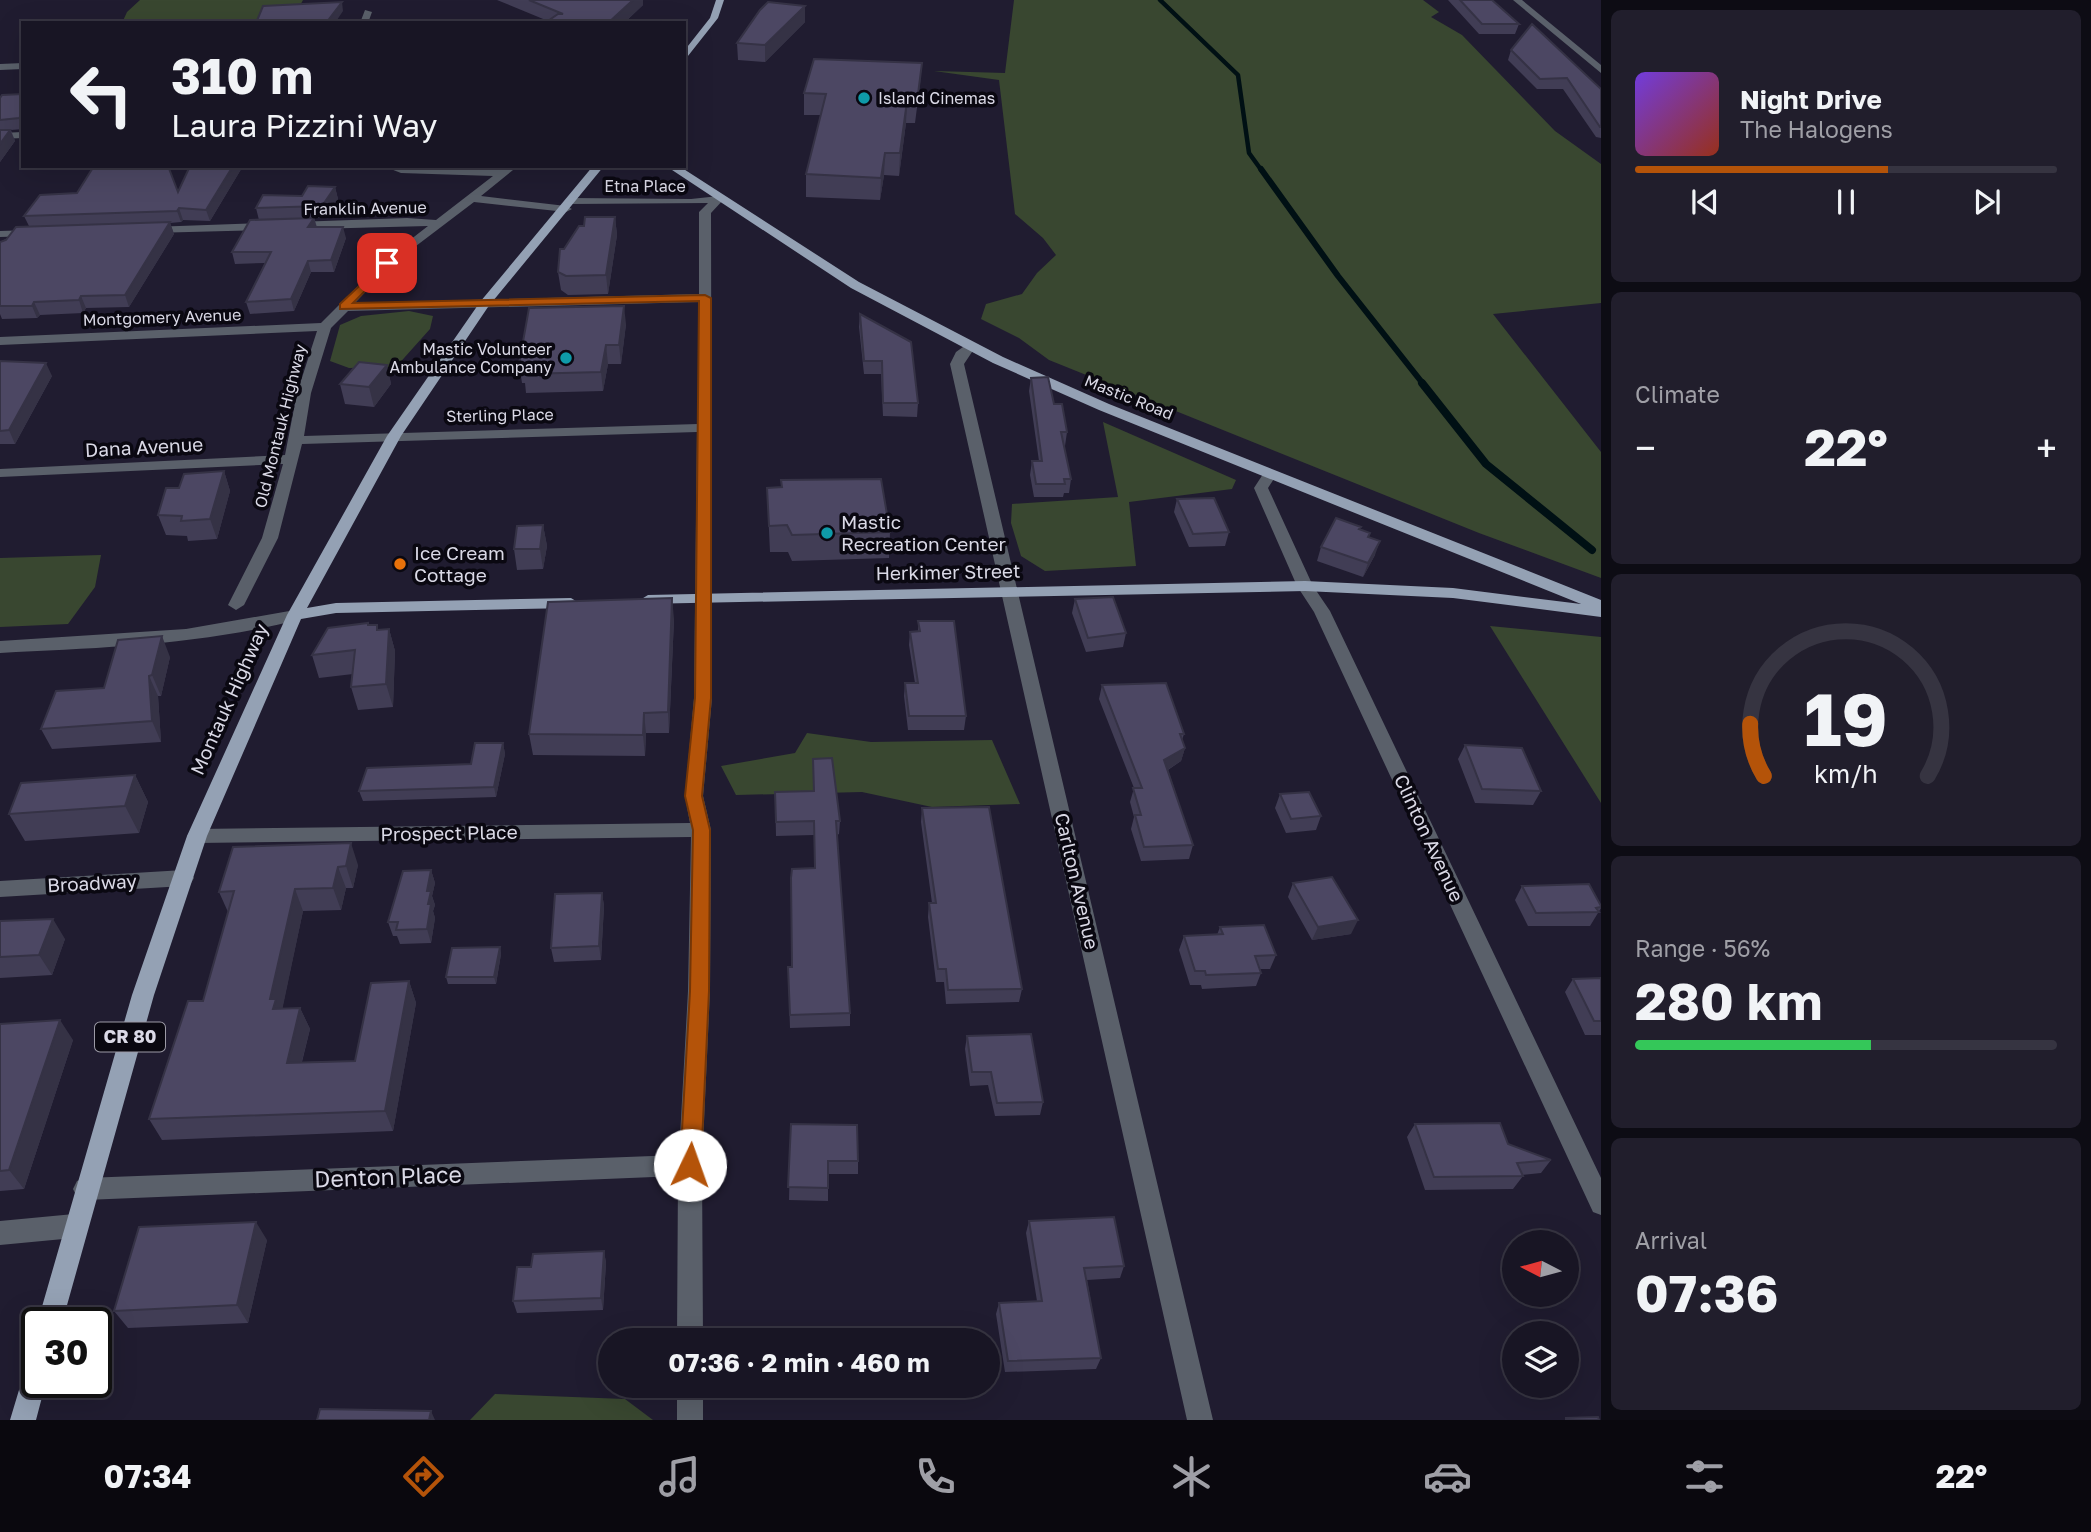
<!DOCTYPE html>
<html lang="en">
<head>
<meta charset="utf-8">
<style>
	:root { --surface:#181524; --page:#211e2c; --text:#f1f3f6; --muted:#9f9fa6; --line:#363441; --accent:#b45309 }
	body { margin:0; font-family:"Golos Text",sans-serif; background:var(--page); color:var(--text); height:100vh; display:flex; flex-direction:column; font-size:26px; white-space:nowrap }
	* { box-sizing:border-box; margin:0 }
	p { font-size:23px; color:var(--muted) }
	.icon { flex:none; width:38px; height:38px; fill:none; stroke:currentColor; stroke-width:2; stroke-linecap:round; stroke-linejoin:round }
	.map { position:relative; flex:1; overflow:hidden }
	.details { display:flex; flex-direction:column; gap:10px; padding:10px; background:#0d0c14; width:490px }
	.details>* { flex:none }
	.top-card { position:absolute; left:21px; top:21px; width:665px; height:147px; border-radius:0px; box-shadow:0 7px 28px #0002,0 0 0 2px var(--line); background:#181524; color:var(--text); overflow:hidden }
	.needle { width:46px; rotate:276deg }
	.tools { position:absolute; left:1502px; top:1230px; display:grid; gap:14px }
	.tools a { display:grid; place-items:center; width:77px; height:77px; border-radius:50%; background:var(--surface); box-shadow:0 7px 28px #0002,0 0 0 2px var(--line); font-size:35px }
	.speed { position:absolute; left:21px; top:1307px; display:flex; gap:14px; font-size:35px; font-weight:700; text-align:center }
	.speed>* { display:grid; place-content:center; width:91px; height:91px; border-radius:50%; background:var(--surface); box-shadow:0 7px 28px #0002,0 0 0 2px var(--line); line-height:1 }
	.speed .limit { border:4px solid #111; border-radius:10px; background:#fff; color:#111 }
	.pin { position:absolute; display:grid; place-items:center; width:60px; height:60px; color:#fff; margin:-30px; border-radius:14px; box-shadow:0 4px 10px #0006 }
	.me { position:absolute; width:77px; margin:-38px; rotate:3deg; stroke-linejoin:round; filter:drop-shadow(0 0 5px #0008) }
	.turn { display:flex; align-items:center; gap:24px; height:147px; padding:0 35px; font-size:32px }
	.turn .icon { width:91px; height:91px; stroke-width:2.5 }
	.turn b { display:block; font-size:49px; line-height:60px }
	.big { font-size:52px; font-weight:700; line-height:1.1 }
	.details .widget { flex:1; display:flex; flex-direction:column; justify-content:center; gap:10px; min-width:0; padding:0 24px; border-radius:10px; background:var(--page) }
	.details .dial { align-items:center; gap:0 }
	.dial svg { height:182px; overflow:visible; fill:none; stroke:var(--line); stroke-width:7; stroke-linecap:round; text-anchor:middle }
	.dial text { fill:var(--text); stroke:none }
	.song { display:flex; align-items:center; gap:21px }
	.cover { width:84px; height:84px; border-radius:10px; background:linear-gradient(135deg,hsl(260 70% 55%),hsl(10 70% 35%)) }
	.played { height:7px; border-radius:4px; background:linear-gradient(90deg,var(--accent) 60%,var(--line) 60%) }
	.keys { display:flex; justify-content:space-around; direction:ltr }
	.heat { display:flex; justify-content:space-between; align-items:center; font-size:38px; direction:ltr }
	.charge { height:10px; border-radius:5px; background:linear-gradient(90deg,#34c759 56%,var(--line) 0) }
	.trip { position:absolute; left:598px; top:1328px; width:402px; height:70px; border-radius:35px; background:var(--surface); box-shadow:0 7px 28px #0002,0 0 0 2px var(--line); font-weight:700; line-height:70px; text-align:center }
	.menu { display:flex; height:112px; justify-content:space-around; align-items:center; background:#0a080e; color:var(--muted) }
	.menu .icon { width:49px; height:49px }
	.menu .current { color:var(--accent) }
	.menu b { font-size:32px; color:var(--text) }
	main { display:flex; flex:1; min-height:0 }
	.map>svg:first-child { display:block }
</style>
</head>
<body>
<main>
<div class="map">
<svg width="1601" height="1420" viewBox="0 0 1601 1420">
	<rect width="100%" height="100%" fill="#201c30"/>
	<path fill="#394730" d="M140,0H303L295,15L226,23H122L127,12Z
		M1014,0H1423L1439,12L1431,17L1462,35L1555,131L1601,164V303L1493,314L1601,452V578L1479,533L1049,360L1019,338L981,319L986,304L1022,294L1037,273L1056,255L1043,238L1015,214L999,80L934,71L1005,73Z
		M409,311L433,316L430,329L396,367L349,368L330,361L340,325L361,316Z
		M1103,422L1236,480L1232,489L1129,502L1136,566L1045,571L1021,556L1011,523L1012,504L1118,497Z
		M101,555L95,587L68,624L0,627V558Z
		M1490,626L1601,637V803Z
		M807,733L871,742L992,740L1020,804L932,807L862,792L736,795L721,766L795,753Z
		M495,1394L625,1399L653,1420H470Z"/>
	<g fill="none" stroke-linecap="round" stroke-linejoin="round">
		<path stroke="#001014" stroke-width="4.5" d="M1160,0L1238,75L1249,153L1262,171"/>
		<path stroke="#001014" stroke-width="6" d="M1261,169L1338,276L1424,385"/>
		<path stroke="#001014" stroke-width="8" d="M1422,383L1486,464L1592,550"/>
		<path fill="#5a606a" fill-rule="evenodd" d="M1513,0H1522L1601,65V73Z
			M365,10L372,12L368,23H360Z
			M23,63V69L0,70V64Z
			M23,132V138L0,139V133Z
			M383,166L501,170L506,166H518L481,196L566,206L572,209L566,212L474,202L391,265L355,303L699,294V212L708,203L571,204L566,201L571,198L691,199L719,196L724,199L711,213L712,698L703,796L711,830L710,991L702,1165L703,1340H677L678,1176L85,1200L77,1197L73,1189L77,1181L85,1178L679,1155L688,991L691,837L197,843L190,841L187,836L190,831L197,829L690,823L685,796L694,698L697,432L302,444L278,538L244,605L236,610L228,605L262,538L283,464L0,477V469L285,455L297,393L317,331L0,345V337L321,323L383,261L428,226L151,233L145,230L151,227L407,218L436,220L493,176L401,173ZM699,302L698,424L304,436L311,393L331,328L348,311Z
			M0,231L32,230L38,233L32,236L0,237Z
			M970,342L976,346L964,364L1213,1420H1187L950,364L956,352Z
			M1270,470L1277,474L1268,488L1313,586L1330,611L1601,1178V1215L1593,1212L1314,612L1297,586L1254,488L1265,471Z
			M295,610L303,615L301,619C203,645 101,648 0,653V641L186,629Z
			M184,870L191,873L194,878L191,883L184,886L0,897V881Z
			M74,1214L83,1218L86,1226L83,1234L74,1238L0,1245V1221Z
			M677,1386H703V1420H677Z"/>
		<path fill="#94a1b4" fill-rule="evenodd" d="M716,0H724L718,18L684,61V51L710,18Z
			M593,166H604L488,307L401,436L307,608L336,603L571,598L579,603L571,608L336,613L301,619L207,836L154,995L62,1323L37,1324L132,995L187,836L287,615L387,436L480,302Z
			M666,166H679L859,282L1003,357L1109,404L1601,600V617L1453,598L1305,591L642,604L640,600L648,595L1305,581L1453,588L1581,604L1099,410L993,363L851,288Z
			M37,1356V1382H46L36,1420H10L28,1360Z"/>
	</g>
	<path fill="#413d55" d="M497,0H643V5L624,23H545L548,21Z
		M1448,0H1492L1519,24L1515,34H1479Z
		M805,6V22L765,62L738,60L737,43Z
		M1511,50L1601,89V138L1596,137L1563,89H1537L1508,60Z
		M922,63L920,84L915,123H906L899,176L884,175L880,200L806,197V174L821,115H804V93Z
		M23,94V129L11,130L15,141L0,162V98Z
		M190,166H243L210,221L183,220L181,222L170,223L174,234L129,307L86,308L83,313L40,315L37,318L2,319L0,314V242L29,226L24,216L178,192Z
		M335,187L338,199L325,218H314L317,227L346,238L334,272H311L294,311L250,314L246,302L265,263L235,264L232,252L259,220L256,208Z
		M615,217L617,235L608,294L568,295L561,290L558,272L564,249L584,226Z
		M860,314L918,403L917,417L883,416L881,374H864L859,327Z
		M626,324L621,364H608L603,391L526,393L525,383H522L519,364Z
		M0,361L52,376L15,444H0Z
		M387,365L391,384L374,407L345,404L340,384Z
		M1031,378L1054,404L1067,432L1065,446H1064L1071,479L1069,493H1064L1063,497H1034L1030,475L1032,461H1039L1029,391Z
		M224,471L230,491L217,539L188,541L187,536L166,535L158,515L179,488Z
		M781,480L890,532L889,558L792,561L788,552H770L767,488L781,487Z
		M1177,499L1229,532L1225,546L1189,547L1174,512Z
		M543,525L547,546L543,569L517,570L514,549Z
		M1360,530L1369,538L1375,555L1363,577L1317,561L1321,547Z
		M1075,599L1126,633L1123,647L1086,652L1072,613Z
		M674,619L669,733H646L645,756L533,755L529,734Z
		M918,621L966,716L964,730H908L904,696L905,683H915L909,645L910,632L918,631Z
		M369,625H377L378,630L389,629L395,651L393,707L358,710L351,687L353,674L319,678L312,655Z
		M170,657L161,696H158L161,742L52,749L41,729L104,688Z
		M1102,685L1184,734L1182,740L1185,748L1181,761L1168,770L1193,845L1189,859L1141,861L1131,829L1134,817L1130,802L1134,788L1099,699Z
		M503,743L505,754L496,797L363,801L359,791L471,764Z
		M1465,745L1541,791L1533,805L1475,803L1458,759Z
		M135,775L148,802L139,833L25,841L9,814Z
		M775,792L840,821L839,834L837,835L850,1013V1026L790,1028L788,967H792L814,868V835L776,836Z
		M1280,794L1321,816L1316,830L1286,833L1275,808Z
		M922,808L1022,989L1019,1002L946,1004L944,982H936L928,917L929,903H932L921,822Z
		M233,847L358,865L353,888H346L341,910L303,911L282,1009L300,1008L310,1029L302,1062L355,1061L409,981L416,1003L393,1131L162,1140L149,1119L203,1001L228,912L219,892Z
		M431,870L435,883L432,896L435,905L433,911L435,918L431,943L400,944L397,936H393L388,922Z
		M1293,883L1351,934L1312,940L1288,897Z
		M1522,886L1601,906V908L1590,926H1528L1515,900Z
		M602,893L604,906L601,960L554,962L551,948Z
		M0,921L65,939L52,975L0,978Z
		M1220,927L1276,955L1270,969H1260L1261,973L1256,986L1202,989L1201,985H1190L1179,950L1184,936L1217,935Z
		M500,947L501,954L496,984H448L446,977Z
		M1601,978V1035H1585L1565,992L1573,979Z
		M0,1024L73,1040L24,1189L0,1191Z
		M967,1036L1043,1102L1040,1115L995,1116L988,1085L970,1086L965,1049Z
		M791,1124L858,1161V1174H828V1201L789,1200Z
		M1415,1124L1508,1144L1551,1160L1541,1173L1522,1175L1523,1176L1513,1189L1425,1190L1407,1137Z
		M1029,1221L1124,1266L1120,1278L1087,1280L1101,1358L1096,1369L1005,1372L996,1314L999,1303L1037,1301L1026,1233Z
		M267,1240L248,1323L128,1328L114,1311Z
		M604,1251L606,1263L603,1310L517,1313L513,1301Z"/>
	<path fill="#353245" d="M633,0H643V5L624,23H608Z
		M342,2L343,11L335,23H326Z
		M805,6V22L765,62V45Z
		M907,101L906,123L899,176L900,153Z
		M23,113V129L19,118Z
		M10,130L15,141L0,162V144Z
		M885,153L884,175L880,200L881,178Z
		M233,166H243L210,221L206,210Z
		M335,187L338,199L325,218L322,206Z
		M179,208L183,220L181,222L177,211Z
		M615,217L617,235L608,294L606,275Z
		M314,218L317,229L308,227Z
		M170,222L174,234L129,307L125,295Z
		M343,227L346,238L334,272L331,260Z
		M308,261L311,272L294,311L291,299Z
		M81,296L86,308L83,313L79,300Z
		M34,302L40,315L37,318L32,306Z
		M624,306L626,324L621,364L619,345Z
		M606,345L608,364L603,391L601,372Z
		M46,363L52,376L15,444L9,430Z
		M387,365L391,384L374,407L369,387Z
		M224,471L230,491L217,539L210,519Z
		M543,525L547,546L543,569L540,549Z
		M1380,541L1375,555L1363,577L1368,563Z
		M672,598L674,619L669,733L668,712Z
		M389,629L395,651L393,707L386,684Z
		M162,636L170,657L161,696L152,675Z
		M149,676L158,696L161,742L152,721Z
		M644,713L646,733L645,756L643,735Z
		M503,743L505,754L496,797L494,787Z
		M1185,748L1181,761L1161,774L1164,760Z
		M135,775L148,802L139,833L125,806Z
		M351,843L358,865L353,888L346,866Z
		M338,867L346,888L341,910L333,888Z
		M431,870L435,883L432,896L435,905L433,911L435,918L431,943L427,929L428,904L427,891Z
		M295,889L303,911L282,1011L273,1009L270,999Z
		M602,893L604,906L601,960L599,946Z
		M53,919L65,939L52,975L39,955Z
		M1358,920L1351,934L1312,940L1318,927Z
		M500,947L501,954L496,984L494,977Z
		M409,981L416,1003L393,1131L385,1111Z
		M300,1008L310,1029L296,1084L287,1063Z
		M60,1020L73,1040L24,1189L9,1170Z
		M256,1222L267,1240L248,1323L237,1305Z
		M604,1251L606,1263L603,1310L601,1298Z
		M431,1411L435,1420H429Z"/>
	<path fill="#4c4763" stroke="#353245" stroke-width="2" d="M529,0H633L608,23H545L558,14H563Z
		M1460,0H1492L1519,24H1482Z
		M342,2L326,23H256L263,6Z
		M768,2L805,6L765,45L737,43L760,10Z
		M1532,24L1601,89V127H1600L1567,78L1540,79L1511,50Z
		M814,59L922,63L917,102L907,101L900,153H885L881,178L806,174L826,94L804,93Z
		M23,94V113L19,118L0,120V98L2,95Z
		M0,130H10L0,144Z
		M94,166H168L178,192L190,166H233L206,210L179,208L177,211L24,216L40,195L77,193Z
		M308,186L335,187L322,206L256,208L263,195L302,196Z
		M585,217H615L606,275L566,276L558,272L560,249H564L579,226H584Z
		M314,218L308,227H343L331,260L308,261L291,299L246,302L271,252H232L250,220Z
		M170,222L125,295L81,296L79,300L34,302L32,306H0V242L6,240L16,227Z
		M624,306L619,345H606L601,372L523,374L524,364H519L529,308Z
		M860,314L911,342L918,403H883L882,361H864Z
		M0,361L46,363L9,430L0,431Z
		M359,362L387,365L369,387L340,384Z
		M1048,377L1054,404H1062L1067,432H1061L1071,479H1064L1065,484H1036L1032,461H1042L1031,378Z
		M224,471L210,519L181,521L182,516L158,515L166,488H179L184,474Z
		M881,479L890,532L792,535L787,525L769,526L767,488L782,487L781,480Z
		M1214,498L1229,532L1193,534L1177,499Z
		M1336,518L1361,527L1359,529L1370,533L1368,537L1380,541L1368,563L1321,547Z
		M543,525L540,549H514L517,526Z
		M1113,597L1126,633L1088,638L1075,599Z
		M672,598L668,712L644,713L643,735L529,734L548,602Z
		M918,621H954L966,716H909L905,683H918L910,632L920,631Z
		M368,623V625H377V630L389,629L386,684L351,687L355,650L312,655L328,628Z
		M162,636L152,675L149,676L152,721L41,729L56,691L104,688L118,640Z
		M1166,683L1184,734H1180L1185,748L1164,760L1193,845L1144,847L1135,815H1141L1133,788H1142L1102,685Z
		M475,743H503L494,787L359,791L367,768L471,764Z
		M1465,745L1522,748L1541,791L1482,789Z
		M832,758L840,821H836L850,1013L790,1015L788,967H792L791,878L792,869L815,868L814,821L776,822L775,792L814,791L813,759Z
		M135,775L125,806L9,814L21,783Z
		M1309,792L1321,816L1291,819L1280,794Z
		M989,807L1022,989L948,990L946,969H938L929,903H936L922,808Z
		M351,843L346,866L338,867L333,888L295,889L270,999H276L273,1009L300,1008L287,1063L355,1061L371,983L409,981L385,1111L149,1119L188,1001H203L234,891L219,892L233,847Z
		M431,870L427,891H431L428,904H431L427,929L396,930L398,922H388L403,871Z
		M1332,877L1358,920L1318,927L1293,883Z
		M1589,884L1601,906V907L1596,908L1599,912L1536,913L1522,886Z
		M602,893L599,946L551,948L555,894Z
		M53,919L39,955L0,957V921Z
		M1264,925L1276,955L1255,956L1261,973L1206,975L1205,971H1195L1184,936L1223,934L1220,927Z
		M500,947L494,977H446L452,948Z
		M1601,978V1021H1594L1573,979Z
		M60,1020L9,1170L0,1171V1024Z
		M1031,1034L1043,1102L997,1103L991,1072H972L967,1036Z
		M1500,1123L1508,1144L1551,1160L1517,1163L1523,1176L1434,1177L1415,1124Z
		M791,1124L857,1125L858,1161H828V1188L788,1187Z
		M1114,1217L1124,1266L1084,1268L1101,1358L1008,1361L999,1303L1042,1301L1029,1221Z
		M256,1222L237,1305L114,1311L139,1227Z
		M604,1251L601,1298L513,1301L517,1267H531L533,1254Z
		M320,1409L431,1411L429,1420H317Z
		M1598,1417L1599,1420H1566V1418Z"/>
	<path fill="#b45309" stroke="#753606" stroke-width="2" d="M387,260L391,261V265L353,303L705,295L711,298V698L702,796L710,830L709,991L701,1165L698,1172L690,1174L683,1172L680,1165L690,991L693,830L685,796L695,698L699,301L340,309V304Z"/>
	<g fill="#0f9aa8" stroke="#0a0811" stroke-width="2.5">
		<circle cx="864" cy="98" r="7"/>
		<circle cx="566" cy="358" r="7"/>
		<circle cx="827" cy="533" r="7"/>
	</g>
	<circle fill="#e8710a" stroke="#0a0811" stroke-width="2.5" cx="400" cy="564" r="7"/>
	<g text-anchor="middle" stroke-width="7" stroke-linejoin="round" paint-order="stroke">
		<g font-size="16" fill="#dad9e6" stroke="#0a0811" text-anchor="start">
			<text x="878" y="104">Island Cinemas</text>
			<text x="552" y="355" text-anchor="end">Mastic Volunteer<tspan x="552" dy="18">Ambulance Company</tspan></text>
		</g>
		<g font-size="16" fill="#dad9e6" stroke="#0a0811">
			<text x="645" y="192">Etna Place</text>
			<text transform="translate(365 208) rotate(-1)" y="6">Franklin Avenue</text>
			<text transform="translate(162 317) rotate(-2)" y="6">Montgomery Avenue</text>
			<text transform="translate(1129 397) rotate(22)" y="6">Mastic Road</text>
			<text transform="translate(500 415) rotate(-1)" y="6">Sterling Place</text>
			<text transform="translate(280 426) rotate(-76)" y="6">Old Montauk Highway</text>
		</g>
		<rect fill="#0a0811" stroke="#9c9aa6" stroke-width="2" x="95" y="1022.5" width="70" height="29" rx="5"/>
		<g font-size="18" font-weight="bold" fill="#dad9e6">
			<text x="130" y="1043">CR 80</text>
		</g>
		<g font-size="19" fill="#dad9e6" stroke="#0a0811">
			<text transform="translate(144 447) rotate(-3)" y="7">Dana Avenue</text>
			<text transform="translate(948 572) rotate(-1)" y="7">Herkimer Street</text>
			<text transform="translate(229 699) rotate(-66)" y="7">Montauk Highway</text>
			<text transform="translate(449 833) rotate(-1)" y="7">Prospect Place</text>
			<text transform="translate(1429 838) rotate(65)" y="7">Clinton Avenue</text>
			<text transform="translate(1077 881) rotate(77)" y="7">Carlton Avenue</text>
			<text transform="translate(92 883) rotate(-3)" y="7">Broadway</text>
		</g>
		<g font-size="19" fill="#dad9e6" stroke="#0a0811" text-anchor="start">
			<text x="841" y="529">Mastic<tspan x="841" dy="22">Recreation Center</tspan></text>
			<text x="414" y="560">Ice Cream<tspan x="414" dy="22">Cottage</tspan></text>
		</g>
		<g font-size="23" fill="#dad9e6" stroke="#0a0811">
			<text transform="translate(388 1177) rotate(-2)" y="8">Denton Place</text>
		</g>
	</g>
</svg>
<div class="tools">
<a><svg class="needle" viewBox="-14 -14 28 28"><path d="M0-13l5 13h-10z" fill="#e53935"/><path d="M0 13l5-13h-10z" fill="#9f9fa6"/></svg></a>
<a><svg class="icon" aria-label="layers" viewBox="0 0 24 24"><path d="M12 4l9 5-9 5-9-5zM3 14l9 5 9-5"/></svg></a>
</div>
<div class="speed"><div class="limit">30</div></div>
<div class="pin" style="left:387px;top:263px;background:#d93025"><svg class="icon" aria-label="arrive" viewBox="0 0 24 24"><path d="M6 21V4h12l-3 4 3 4H6"/></svg></div>
<svg class="me" style="left:690px;top:1165px" viewBox="-20 -20 40 40"><circle r="19" fill="#fff"/><path d="M0-13L10 11 0 6-10 11z" fill="#b45309"/></svg>
<div class="trip">07:36 · 2 min · 460 m</div>
<div class="top-card">
<div class="turn"><svg class="icon" aria-label="left" viewBox="0 0 24 24"><path d="M17 20v-9H6M10 6l-5 5 5 5"/></svg><div><b>310 m</b>Laura Pizzini Way</div></div>
</div>
</div>
<section class="details">
<div class="widget">
<div class="song"><i class="cover"></i><div><b>Night Drive</b><p>The Halogens</p></div></div>
<div class="played"></div>
<div class="keys"><svg class="icon" aria-label="previous" viewBox="0 0 24 24"><path d="M18 5L8 12l10 7zM5 5v14"/></svg><svg class="icon" aria-label="pause" viewBox="0 0 24 24"><path d="M8 5v14M16 5v14"/></svg><svg class="icon" aria-label="next" viewBox="0 0 24 24"><path d="M6 5l10 7-10 7zM19 5v14"/></svg></div>
</div>
<div class="widget"><p>Climate</p>
<div class="heat"><a>−</a><b class="big">22°</b><a>+</a></div>
</div>
<div class="widget dial"><svg viewBox="0 0 100 80">
<path d="M14 69A42 42 0 1 1 86 69"/>
<path d="M14 69A42 42 0 0 1 8 46" stroke="#b45309"/>
<text x="50" y="56" font-size="32" font-weight="700">19</text>
<text x="50" y="72" font-size="11">km/h</text>
</svg></div>
<div class="widget"><p>Range · 56%</p><b class="big">280 km</b><div class="charge"></div></div>
<div class="widget"><p>Arrival</p><b class="big">07:36</b></div>
</section>
</main>
<nav class="menu">
<b>07:34</b>
<svg class="icon current" aria-label="directions" viewBox="0 0 24 24"><path d="M12 3l9 9-9 9-9-9zM9 14v-3h6M13 9l2 2-2 2"/></svg>
<svg class="icon" aria-label="music" viewBox="0 0 24 24"><path d="M9 18V5l10-2v13"/><circle cx="6" cy="18" r="3"/><circle cx="16" cy="16" r="3"/></svg>
<svg class="icon" aria-label="phone" viewBox="0 0 24 24"><path d="M5 4h4l2 5-3 2q2 4 5 5l2-3 5 2v4C11 20 4 13 5 4z"/></svg>
<svg class="icon" aria-label="climate" viewBox="0 0 24 24"><path d="M12 3v18M4 7l16 10M4 17L20 7"/></svg>
<svg class="icon" aria-label="car" viewBox="0 0 24 24"><path d="M5 17H2v-5l4-1 3-4h7l3 4 3 1v5h-3M9 17h6M6 11h13"/><circle cx="7" cy="17" r="2"/><circle cx="17" cy="17" r="2"/></svg>
<svg class="icon" aria-label="filters" viewBox="0 0 24 24"><path d="M4 7h16M4 17h16"/><circle cx="9" cy="7" r="2"/><circle cx="15" cy="17" r="2"/></svg>
<b>22°</b>
</nav>
</body>
</html>
